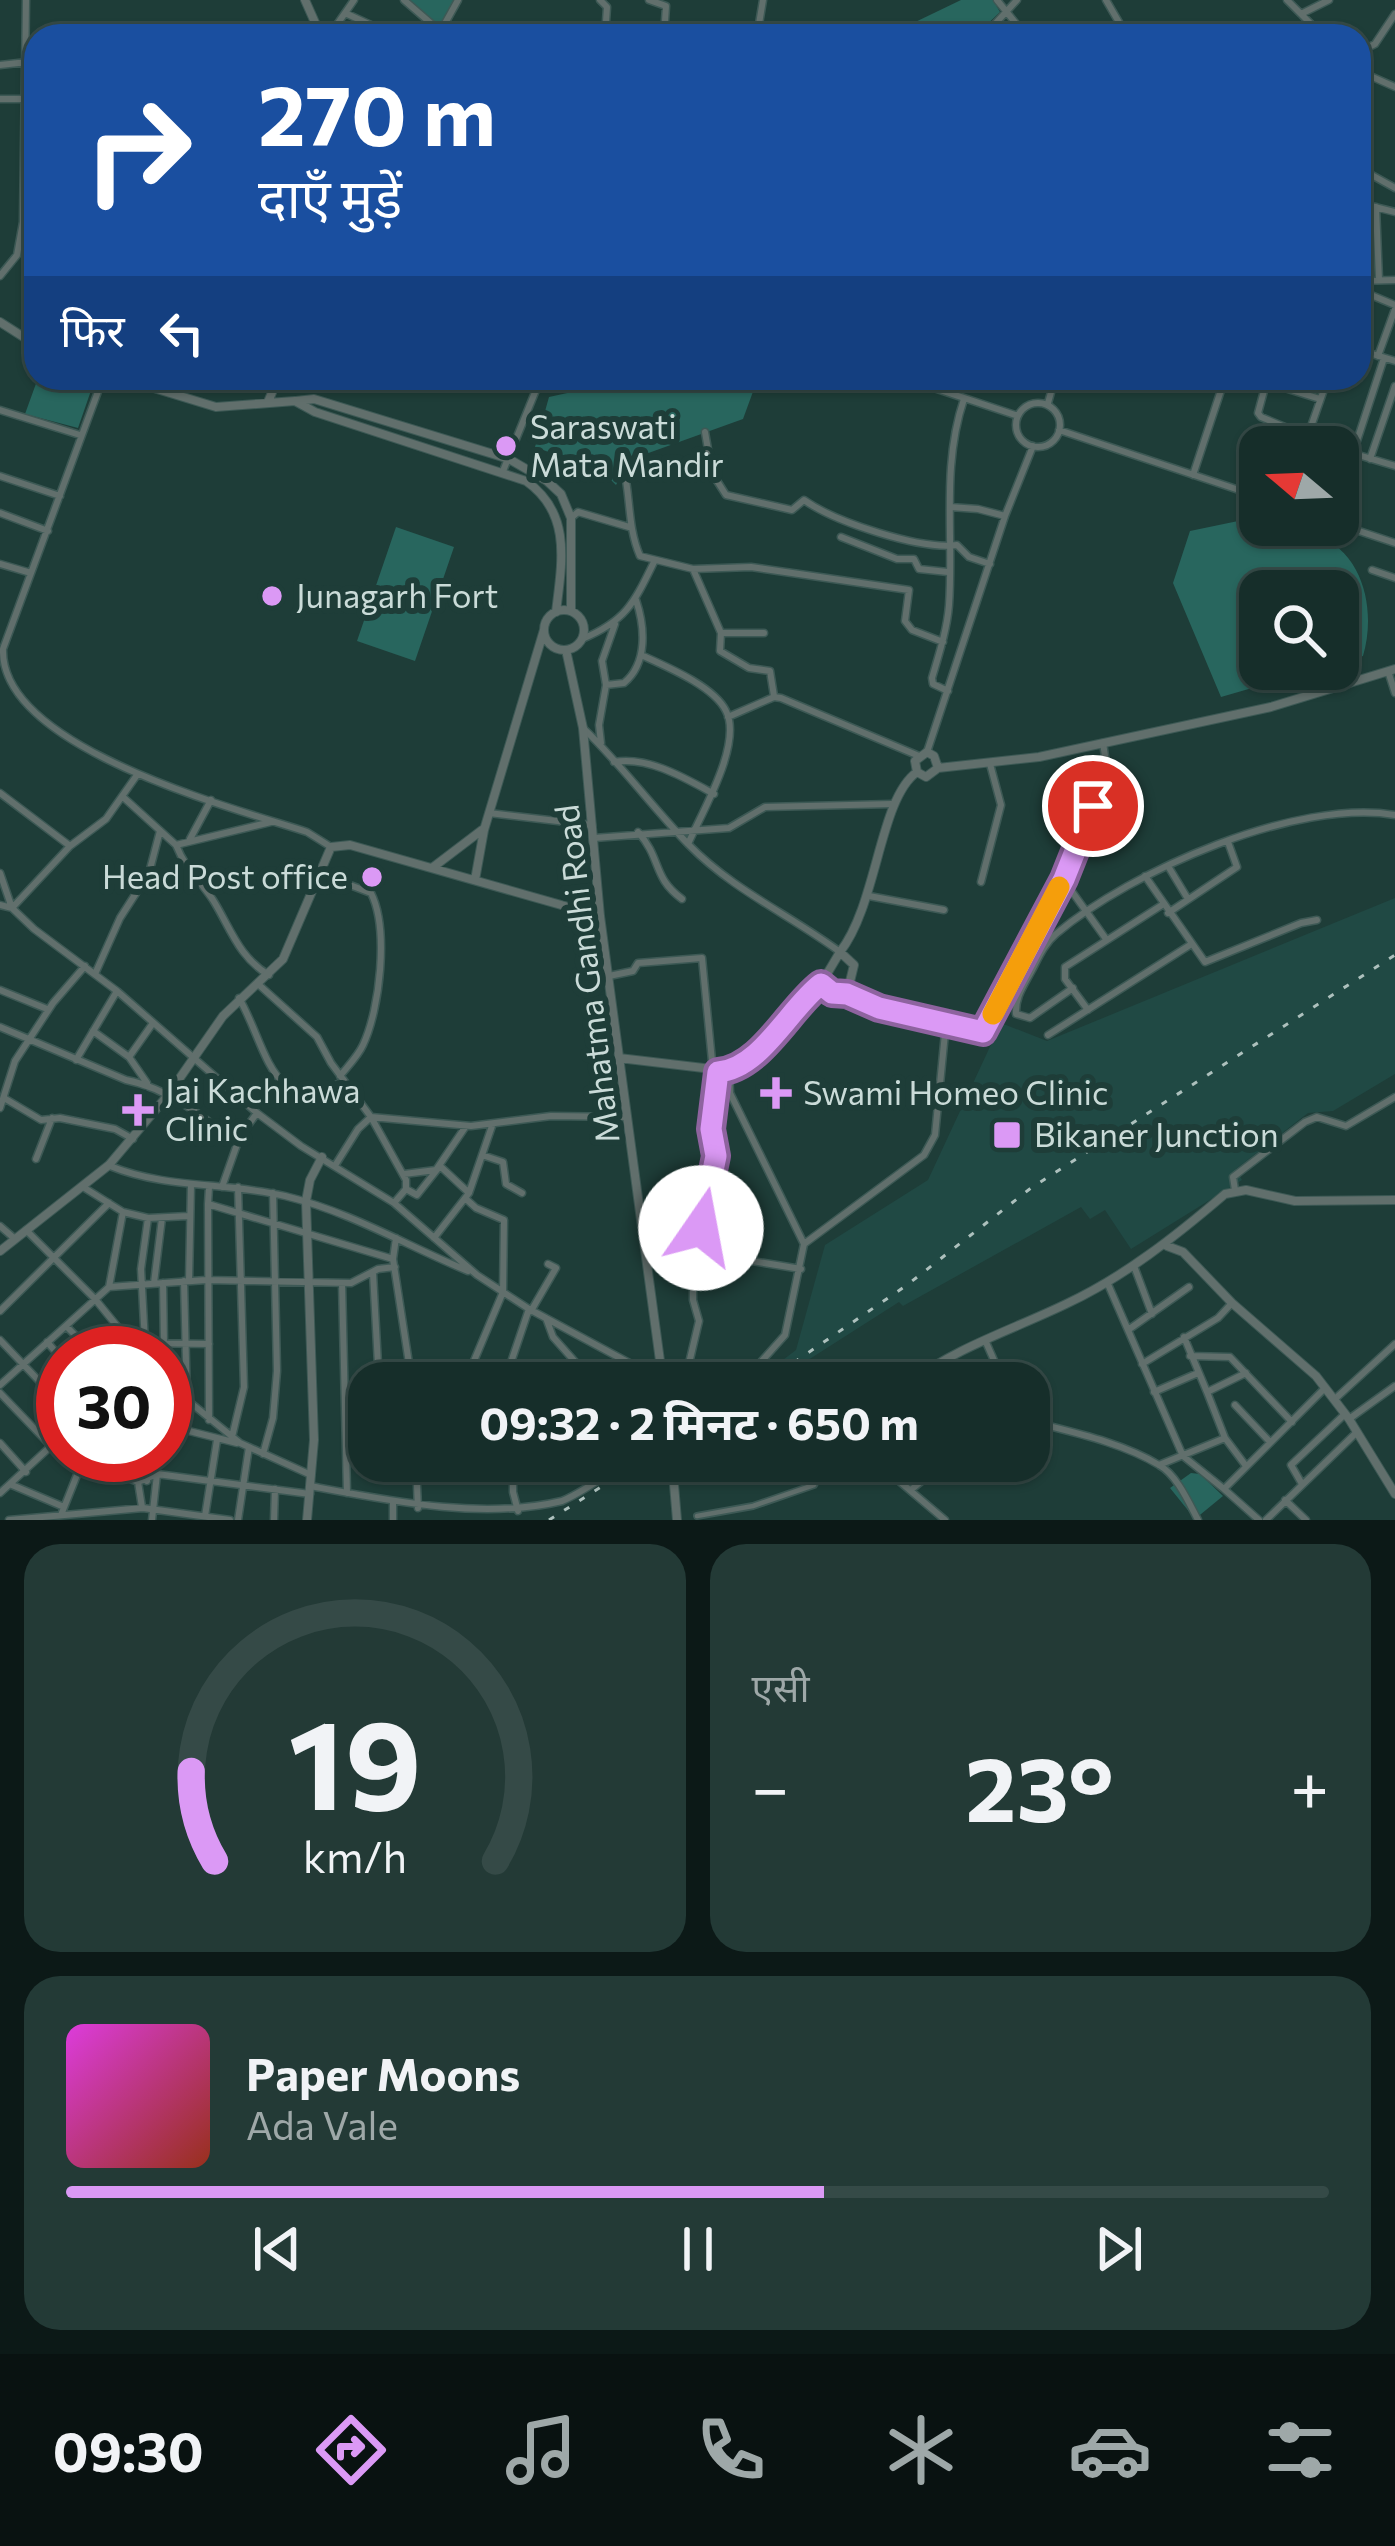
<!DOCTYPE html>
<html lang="hi">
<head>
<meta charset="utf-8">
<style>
	:root { --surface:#162e2a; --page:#233a36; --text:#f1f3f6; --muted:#9ea8a8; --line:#354a47; --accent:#db99f5 }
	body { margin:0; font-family:Commissioner,"Noto Sans Devanagari",sans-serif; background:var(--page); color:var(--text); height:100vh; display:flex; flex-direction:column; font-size:45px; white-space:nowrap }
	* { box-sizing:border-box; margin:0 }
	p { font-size:39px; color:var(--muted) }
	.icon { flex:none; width:66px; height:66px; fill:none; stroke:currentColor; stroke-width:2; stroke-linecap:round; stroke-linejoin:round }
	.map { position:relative; height:1520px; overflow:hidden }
	.sheet { display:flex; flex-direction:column; gap:24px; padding:24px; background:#0c1917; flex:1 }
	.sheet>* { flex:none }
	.hud { position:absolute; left:24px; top:24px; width:1347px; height:366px; border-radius:36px; box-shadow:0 3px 9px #0004,0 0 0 3px var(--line); background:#1a4fa0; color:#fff; overflow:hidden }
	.needle { width:78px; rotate:289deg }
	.controls { position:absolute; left:1239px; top:426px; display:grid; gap:24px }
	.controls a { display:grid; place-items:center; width:120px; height:120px; border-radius:24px; background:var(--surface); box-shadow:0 3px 9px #0004,0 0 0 3px var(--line); font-size:60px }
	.speed { position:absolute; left:36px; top:1326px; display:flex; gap:24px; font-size:60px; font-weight:700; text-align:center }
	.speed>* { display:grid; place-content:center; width:156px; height:156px; border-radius:50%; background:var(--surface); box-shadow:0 3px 9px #0004,0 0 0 3px var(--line); line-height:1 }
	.speed .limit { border:18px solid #d22; background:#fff; color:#111 }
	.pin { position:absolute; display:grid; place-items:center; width:102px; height:102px; color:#fff; margin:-51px; border:6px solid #fff; border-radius:50%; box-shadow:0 3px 12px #0007 }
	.me { position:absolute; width:132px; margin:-66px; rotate:12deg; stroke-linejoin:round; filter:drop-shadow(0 0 9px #0008) }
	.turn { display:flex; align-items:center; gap:42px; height:252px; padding:0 36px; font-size:54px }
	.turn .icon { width:156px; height:156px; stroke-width:2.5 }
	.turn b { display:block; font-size:84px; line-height:102px }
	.then { display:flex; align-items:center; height:114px; padding:0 36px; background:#0003; gap:24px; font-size:45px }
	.big { font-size:90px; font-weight:700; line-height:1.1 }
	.sheet .card { flex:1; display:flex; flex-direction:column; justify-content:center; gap:18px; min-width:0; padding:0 42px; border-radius:36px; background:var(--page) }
	.sheet .dial { align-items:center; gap:0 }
	.dial svg { height:312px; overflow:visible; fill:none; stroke:var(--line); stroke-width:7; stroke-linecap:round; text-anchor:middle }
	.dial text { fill:var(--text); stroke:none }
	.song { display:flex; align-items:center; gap:36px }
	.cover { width:144px; height:144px; border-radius:18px; background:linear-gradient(135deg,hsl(300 70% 55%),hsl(10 70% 35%)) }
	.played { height:12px; border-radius:6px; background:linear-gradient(90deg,var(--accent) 60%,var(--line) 60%) }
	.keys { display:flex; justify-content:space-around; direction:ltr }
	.heat { display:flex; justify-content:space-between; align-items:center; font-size:66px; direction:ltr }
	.sheet .tiles { flex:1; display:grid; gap:24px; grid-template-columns:1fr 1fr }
	.card:last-child { grid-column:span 2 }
	.trip { position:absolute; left:348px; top:1362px; width:702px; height:120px; border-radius:36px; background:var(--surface); box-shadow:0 3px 9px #0004,0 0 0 3px var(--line); font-weight:700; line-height:120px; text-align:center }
	.tab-bar { display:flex; height:192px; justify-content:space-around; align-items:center; background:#091211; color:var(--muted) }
	.tab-bar .icon { width:84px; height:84px }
	.tab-bar .active { color:var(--accent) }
	.tab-bar b { font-size:54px; color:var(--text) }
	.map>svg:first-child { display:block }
</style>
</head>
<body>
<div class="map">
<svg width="1395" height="1520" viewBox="0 0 1395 1520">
	<rect width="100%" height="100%" fill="#1e3d38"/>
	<path fill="#204944" d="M1395,898V1074L1333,1111L1308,1113L1236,1169L1242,1180L1131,1249L1105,1210L1090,1219L1081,1207L903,1306L899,1302L772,1383H753L796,1350L825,1245L928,1180L1001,1023L1047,1041Z"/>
	<path fill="#28665e" d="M400,0H458L441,32Z
		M961,0H993L1000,12L975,36H913L907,26Z
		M38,378L95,379L78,428L25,414Z
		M636,378L679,384L758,378L743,419L629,460L616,485L603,472L535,447L549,397Z
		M1243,520C1265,524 1293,527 1316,535C1365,553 1376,612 1363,656L1338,663V591H1260V669H1318L1221,697L1173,583L1190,531Z
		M396,527L454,547L415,661L357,641Z
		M1191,1473L1200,1474L1223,1496L1195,1519L1170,1488Z"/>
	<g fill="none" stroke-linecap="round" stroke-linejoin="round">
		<defs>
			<path id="pedestrian" d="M697,1516L753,1506L814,1485L827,1461"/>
			<path id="minor" d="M404,0L441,32
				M600,0L607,7L605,36
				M649,0L666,6L664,36
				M997,0L1026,36
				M1106,0L1127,36
				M1287,0L1323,36
				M345,13L395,36
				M1301,14L1329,0
				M142,36L150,30L172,36
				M329,36L354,0
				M438,36L458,0
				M757,36L763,0
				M984,36L1017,0
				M1181,36L1192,26L1226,36
				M1359,52L1375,44L1395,14
				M0,65L36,61
				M1359,71L1395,87
				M0,99H25
				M1359,168L1395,188
				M1359,203L1395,212
				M1376,207L1379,280
				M0,276L17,255L23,222L26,0
				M1359,281L1395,280
				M1359,290L1395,305
				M1359,350L1395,361
				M1378,356L1395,309
				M103,378L3,649C0,748 234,808 307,832L331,847
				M528,378L545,385L558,378
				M904,378L1018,416
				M1236,378L1265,386
				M1278,378L1275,385L1320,399
				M1265,387L1258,413L1261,417L1333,447
				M948,392L952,378
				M1048,403L1055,378
				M1016 425a22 22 0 1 1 44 0a22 22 0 1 1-44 0Z
				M0,410L80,435
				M1059,430L1260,497
				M705,432L712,473L726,495L792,510L804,500C835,522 920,550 957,545L969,557L990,564
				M1307,438L1328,378
				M1338,449L1395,466
				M1353,453L1384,358
				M1370,459L1395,386
				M623,465C631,496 627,526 640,556L693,569L751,567L909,590L905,621L912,630L943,642
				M503,471L538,385
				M1193,475L1225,378
				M0,476L60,496
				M950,507L978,509L1005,516
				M0,513L48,531
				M571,518L578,512L629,527
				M1338,524L1395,543
				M841,537L897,559H914L919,569L948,572
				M0,564L31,573
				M693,569L721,633L720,651L749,668L770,671L774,696
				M1372,570L1395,578
				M721,633H764
				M582,639C626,621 634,603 654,562
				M641,655C665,666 714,686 726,711C743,744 701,814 688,844
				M1388,671L1395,693
				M606,685L624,683C648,663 645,627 636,600
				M948,691L933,684L932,678C939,654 947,630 949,605C954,535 941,467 964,399
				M728,717L774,697L781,698L919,756
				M583,728C621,764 652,807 689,845C733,890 790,915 840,952
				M601,743L599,725L606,685L602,661L615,624
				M927,752L1005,516L1033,446
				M614,762C648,756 685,778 714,794
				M0,793L70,846
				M123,797L176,845L271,822
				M489,813L592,825
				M638,832C662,859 652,877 682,899
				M594,838L729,828L765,807L892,804
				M190,839L211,800
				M176,845C186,870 199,879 213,900C230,927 239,958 269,975
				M1168,866L1188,899
				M0,873L12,908L34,929L117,991L257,1113L301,1146L394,1203L477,1275L529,1309L661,1380
				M321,874L371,893C389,929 380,1009 363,1045C358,1056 348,1066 340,1076
				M1145,876L1205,962L1301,923L1317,920
				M1063,879L1106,939
				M981,882L1001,805L990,764
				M869,896L944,910
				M0,905L12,908L70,846L106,819L137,775
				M1168,913L1237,867L1228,842
				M95,974L120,918L149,873L160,831
				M609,976L633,971L638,963L702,958L713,1071
				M258,984L317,1037L331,1063L371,1117L406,1180V1189L394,1203
				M1073,988L1030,1018L1016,1014C1015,998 1023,987 1031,972C1038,959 1044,944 1056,934C1131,871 1297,798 1395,815
				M0,990L47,1009
				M848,995L879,1008L983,1032L1063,879L1107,769L1103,743
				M239,998C267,1046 271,1121 344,1081
				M1088,1010L1065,979V967L1162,905
				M0,1027L126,1080C168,1088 204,1117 237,1144
				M93,1031L129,1057L147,1083
				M1048,1035L1190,945
				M129,1057L153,1023
				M76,1060L117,991
				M729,1071L730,1093L804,1244L785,1335L742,1383
				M4,1098L41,1120L60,1118L115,1129L133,1139
				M0,1108L15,1061L53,1003L85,966
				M482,1155L503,1162L506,1184L522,1193
				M36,1159L52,1118
				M336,1164L358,1129L371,1117L471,1126L551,1116L627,1117
				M110,1166C166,1189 227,1182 285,1196C351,1212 407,1246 468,1271
				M404,1174L436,1170L466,1126
				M83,1187L123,1212L109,1287
				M209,1187L208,1204L393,1259
				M222,1187L240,1136L257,1113
				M406,1189L417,1195L440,1166L469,1193
				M1235,1190L1233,1177L1305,1122L1317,1117L1346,1126L1395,1097
				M208,1204L209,1420
				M123,1212L148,1218L188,1216
				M0,1226L15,1239
				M26,1230L95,1299L139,1353
				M396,1238L393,1259L412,1383
				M434,1238L469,1193L492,1126
				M804,1244L924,1155L935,1135L946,1023
				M746,1260L801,1269
				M1134,1266L1152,1314
				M373,1273L379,1383
				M184,1281L187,1403
				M189,1281L191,1185
				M1107,1282L1183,1456L1224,1489
				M154,1283L162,1218
				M163,1283L164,1344
				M342,1283L347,1493
				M0,1311L109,1203
				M531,1311L556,1268L548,1264
				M546,1318L553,1337L594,1383
				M66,1326L93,1353
				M1128,1330L1189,1287
				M1184,1337L1207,1392
				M0,1340L63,1406
				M985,1340L1004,1383
				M47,1342L63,1360
				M145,1343L141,1269L148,1218
				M146,1343L209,1344
				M1190,1356L1230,1357L1292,1422
				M410,1363L449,1369L471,1368L503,1292L504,1220L476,1208L466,1199
				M1142,1364L1218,1318L1232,1303
				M1246,1373L1207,1392L1225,1438L1246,1466
				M686,1376L699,1321L693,1300V1265L716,1157L711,1128L718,1072
				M165,1382L240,1443L311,1475
				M504,1383L529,1309
				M0,1385L109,1287L206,1280L351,1283L378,1269L395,1267
				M1154,1392L1198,1373
				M0,1393L51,1446L63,1451
				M1335,1399L1395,1344
				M1235,1405L1270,1442
				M1349,1419L1395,1386
				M1029,1421C1071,1432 1121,1442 1159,1465C1177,1475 1189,1503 1198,1520
				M165,1425L237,1443
				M232,1437L244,1387L238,1187
				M0,1443L26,1472
				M263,1454L273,1418L277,1371L273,1193
				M72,1455L138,1482
				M131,1455L140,1466
				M142,1455L140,1466L147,1481
				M349,1455L369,1458
				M400,1461L467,1469L512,1481
				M513,1461V1492L518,1511
				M586,1461L591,1484
				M887,1461L899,1481L945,1520
				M416,1464L418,1508
				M1159,1465L1225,1438
				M1302,1484L1291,1465L1345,1414
				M12,1485L64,1507
				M310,1486C390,1501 483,1520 562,1501C585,1491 606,1475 627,1461
				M912,1489L946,1461
				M0,1493L63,1435
				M1285,1500L1306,1520
				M393,1503V1520
				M142,1507L138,1482L157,1474L310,1494
				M61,1515L83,1460
				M205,1516L217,1440
				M9,1520L143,1508L230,1520
				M152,1520L157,1474
				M238,1520L249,1447
				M274,1520L275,1489
				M1259,1520L1224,1489L1324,1389
				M1266,1520L1357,1432"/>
			<path id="tertiary" d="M305,0L321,36
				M0,322L36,345
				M121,378L216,407L295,401L315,412L526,481C572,513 562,562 556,612
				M296,401L314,399L509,459L547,481L561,494L571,518V611
				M268,402L278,378
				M544 630a20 20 0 1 1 40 0a20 20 0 1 1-40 0Z
				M566,650L583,728L600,916L663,1383
				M938,768L934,756L927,752L915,761L917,772L926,777L938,768L1039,757L1271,707L1395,669
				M432,868L482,830
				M475,880L484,830L544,630
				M840,952C878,903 879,799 917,772
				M840,952L854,965L847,994L833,993L821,984Z
				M619,1058L729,1071L777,1035L810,993L821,984
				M1167,1246L1183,1252L1232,1303L1316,1376L1349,1419L1395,1494
				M0,1251L109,1165L168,1095L223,1016L283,959L331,847L350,845L600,916
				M662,1366L702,1383
				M909,1383C957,1347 1012,1330 1066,1304C1124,1277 1176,1236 1225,1194L1246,1190L1295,1201L1395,1200
				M672,1461L677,1520
				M307,1520L314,1440L306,1201L310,1180L322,1157"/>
		</defs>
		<use href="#pedestrian" stroke="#3d5955" stroke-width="8"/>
		<use href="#minor" stroke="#3d5955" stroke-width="9"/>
		<use href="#tertiary" stroke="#3d5955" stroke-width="10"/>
		<use href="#pedestrian" stroke="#616f6c" stroke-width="4.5"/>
		<use href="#minor" stroke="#616f6c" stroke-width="6"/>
		<use href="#tertiary" stroke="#616f6c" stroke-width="8"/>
		<path stroke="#adc0bd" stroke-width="3" stroke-dasharray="6 12" stroke-linecap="butt" d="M764,1383L907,1285L1031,1188L1395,955
			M549,1520L642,1461"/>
	</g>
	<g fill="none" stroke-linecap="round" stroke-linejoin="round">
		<defs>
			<path id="route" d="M701,1228L716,1156L711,1129L718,1072C761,1069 790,1007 821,984L832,993L847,994L879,1008L983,1032L1064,879L1093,806"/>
		</defs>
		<use href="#route" stroke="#8e639f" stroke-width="30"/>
		<use href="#route" stroke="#db99f5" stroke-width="21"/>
		<path stroke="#f59e0b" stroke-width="21" d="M993,1014L1059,887"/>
	</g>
	<g fill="#db99f5" stroke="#1e3d38" stroke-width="4.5">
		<circle cx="506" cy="446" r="12"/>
		<circle cx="272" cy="596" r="12"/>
		<circle cx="372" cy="877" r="12"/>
		<path d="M770 1075h12v12h12v12h-12v12h-12v-12h-12v-12h12z"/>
		<path d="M132 1092h12v12h12v12h-12v12h-12v-12h-12v-12h12z"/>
		<rect x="992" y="1120" width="30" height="30" rx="6"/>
	</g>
	<g text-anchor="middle" stroke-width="12" stroke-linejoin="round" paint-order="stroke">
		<g font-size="33" fill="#cadbd8" stroke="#1e3d38" text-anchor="start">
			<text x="530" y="439">Saraswati<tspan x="530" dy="38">Mata Mandir</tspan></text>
			<text x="296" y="608">Junagarh Fort</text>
			<text x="348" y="889" text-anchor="end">Head Post office</text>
			<text x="165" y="1103">Jai Kachhawa<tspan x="165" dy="38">Clinic</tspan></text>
			<text x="803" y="1105">Swami Homeo Clinic</text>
			<text x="1034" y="1147">Bikaner Junction</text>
		</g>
		<g font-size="33" fill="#cadbd8" stroke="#1e3d38">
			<text transform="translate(587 974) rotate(-97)" y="12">Mahatma Gandhi Road</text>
		</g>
	</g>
</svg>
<div class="controls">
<a><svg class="needle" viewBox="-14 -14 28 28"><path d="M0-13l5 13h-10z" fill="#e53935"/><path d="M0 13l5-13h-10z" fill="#9ea8a8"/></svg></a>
<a><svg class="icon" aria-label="search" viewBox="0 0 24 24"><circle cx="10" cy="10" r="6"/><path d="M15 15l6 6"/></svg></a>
</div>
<div class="speed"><div class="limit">30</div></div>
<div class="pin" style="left:1093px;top:806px;background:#d93025"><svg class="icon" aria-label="arrive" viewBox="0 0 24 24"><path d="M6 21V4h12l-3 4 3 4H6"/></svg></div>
<svg class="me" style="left:701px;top:1228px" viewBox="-20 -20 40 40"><circle r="19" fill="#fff"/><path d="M0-13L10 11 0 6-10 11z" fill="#db99f5"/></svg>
<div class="trip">09:32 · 2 मिनट · 650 m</div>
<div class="hud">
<div class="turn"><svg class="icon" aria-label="right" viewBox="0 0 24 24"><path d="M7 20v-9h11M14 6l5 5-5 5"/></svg><div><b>270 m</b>दाएँ मुड़ें</div></div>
<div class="then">फिर<svg class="icon" aria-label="left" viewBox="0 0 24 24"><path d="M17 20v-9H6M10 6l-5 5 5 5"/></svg></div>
</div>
</div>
<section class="sheet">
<div class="tiles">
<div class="card dial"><svg viewBox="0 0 100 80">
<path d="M14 69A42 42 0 1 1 86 69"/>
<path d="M14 69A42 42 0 0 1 8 46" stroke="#db99f5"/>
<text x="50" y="56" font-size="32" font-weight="700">19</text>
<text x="50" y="72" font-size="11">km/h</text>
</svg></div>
<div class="card"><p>एसी</p>
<div class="heat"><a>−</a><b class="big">23°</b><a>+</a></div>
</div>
<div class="card">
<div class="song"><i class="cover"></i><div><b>Paper Moons</b><p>Ada Vale</p></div></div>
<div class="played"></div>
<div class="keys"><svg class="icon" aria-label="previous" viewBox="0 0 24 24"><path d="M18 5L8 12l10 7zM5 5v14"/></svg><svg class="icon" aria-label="pause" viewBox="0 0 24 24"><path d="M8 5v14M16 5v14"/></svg><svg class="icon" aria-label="next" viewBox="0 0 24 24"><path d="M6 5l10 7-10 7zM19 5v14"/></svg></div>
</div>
</div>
</section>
<nav class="tab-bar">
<b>09:30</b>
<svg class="icon active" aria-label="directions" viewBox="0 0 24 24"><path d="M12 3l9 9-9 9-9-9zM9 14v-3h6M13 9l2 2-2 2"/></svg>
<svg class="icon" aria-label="music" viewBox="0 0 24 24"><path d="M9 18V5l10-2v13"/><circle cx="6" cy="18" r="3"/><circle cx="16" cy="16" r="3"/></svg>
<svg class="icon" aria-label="phone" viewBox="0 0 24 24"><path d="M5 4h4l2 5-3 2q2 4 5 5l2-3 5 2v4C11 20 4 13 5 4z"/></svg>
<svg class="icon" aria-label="climate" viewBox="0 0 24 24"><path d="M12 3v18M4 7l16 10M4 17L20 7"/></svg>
<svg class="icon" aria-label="car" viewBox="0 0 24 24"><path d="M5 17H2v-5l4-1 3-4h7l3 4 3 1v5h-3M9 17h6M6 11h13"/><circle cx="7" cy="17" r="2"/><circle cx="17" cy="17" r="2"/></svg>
<svg class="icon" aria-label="filters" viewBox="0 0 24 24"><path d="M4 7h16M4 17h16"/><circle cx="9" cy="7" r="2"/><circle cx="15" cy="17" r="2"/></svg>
</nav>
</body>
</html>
